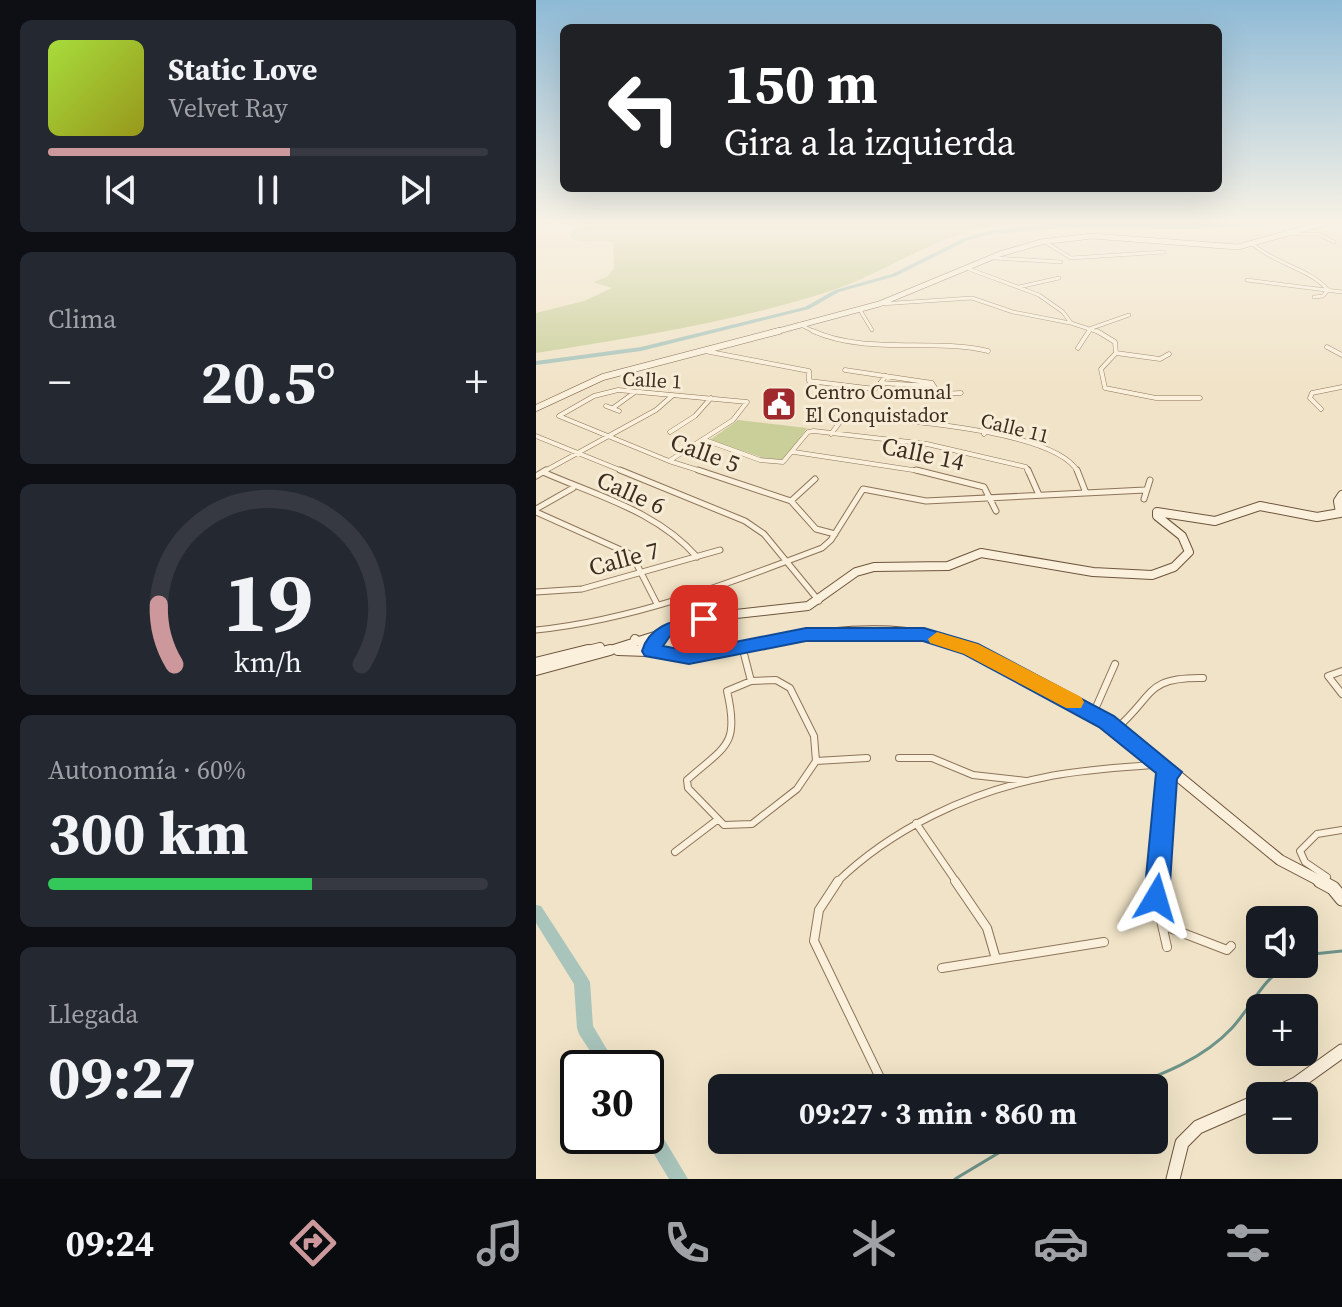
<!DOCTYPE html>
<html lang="es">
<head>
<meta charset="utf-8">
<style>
	:root { --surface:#171b24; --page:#242831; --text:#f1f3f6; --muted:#9ea1a6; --line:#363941; --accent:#cc989b }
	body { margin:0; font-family:"Source Serif 4",serif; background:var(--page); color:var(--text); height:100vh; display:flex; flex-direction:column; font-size:30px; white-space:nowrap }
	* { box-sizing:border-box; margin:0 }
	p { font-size:26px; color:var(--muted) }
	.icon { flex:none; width:44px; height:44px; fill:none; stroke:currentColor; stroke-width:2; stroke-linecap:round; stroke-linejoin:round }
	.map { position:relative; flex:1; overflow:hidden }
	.sheet { display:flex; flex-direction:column; gap:20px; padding:20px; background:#0d0f14; width:536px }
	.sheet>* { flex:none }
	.hud { position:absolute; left:24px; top:24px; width:662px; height:168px; border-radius:12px; box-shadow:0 8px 32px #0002; background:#202124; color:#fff; overflow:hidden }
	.buttons { position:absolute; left:710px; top:906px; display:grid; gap:16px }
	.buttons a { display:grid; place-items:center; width:72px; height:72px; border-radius:12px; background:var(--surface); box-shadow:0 8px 32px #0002; font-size:40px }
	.speed { position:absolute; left:24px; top:1050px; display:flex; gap:16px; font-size:40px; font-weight:700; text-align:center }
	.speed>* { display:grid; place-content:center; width:104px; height:104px; border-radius:50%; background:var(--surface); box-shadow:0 8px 32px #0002; line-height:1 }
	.speed .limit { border:4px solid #111; border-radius:12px; background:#fff; color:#111 }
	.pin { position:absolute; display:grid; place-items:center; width:68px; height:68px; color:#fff; margin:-34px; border-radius:16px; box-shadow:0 4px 12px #0006 }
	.me { position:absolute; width:88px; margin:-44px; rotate:7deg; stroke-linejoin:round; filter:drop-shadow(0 0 6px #0008) }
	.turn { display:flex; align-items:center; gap:28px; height:168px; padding:0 32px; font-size:36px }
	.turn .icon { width:104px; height:104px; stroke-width:2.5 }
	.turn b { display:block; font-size:56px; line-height:68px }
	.big { font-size:60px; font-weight:700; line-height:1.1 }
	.sheet .widget { flex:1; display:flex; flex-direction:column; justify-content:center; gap:12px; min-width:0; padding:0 28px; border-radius:12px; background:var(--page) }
	.sheet .dial { align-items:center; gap:0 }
	.dial svg { height:208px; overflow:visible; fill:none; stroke:var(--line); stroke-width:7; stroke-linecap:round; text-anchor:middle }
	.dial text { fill:var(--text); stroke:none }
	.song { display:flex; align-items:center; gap:24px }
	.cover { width:96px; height:96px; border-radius:12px; background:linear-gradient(135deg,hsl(80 70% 55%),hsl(60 70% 35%)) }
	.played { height:8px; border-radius:4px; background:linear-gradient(90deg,var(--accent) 55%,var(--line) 55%) }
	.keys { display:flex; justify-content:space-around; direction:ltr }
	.heat { display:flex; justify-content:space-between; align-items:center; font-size:44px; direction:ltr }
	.charge { height:12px; border-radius:6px; background:linear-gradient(90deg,#34c759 60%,var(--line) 0) }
	.trip { position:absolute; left:172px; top:1074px; width:460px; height:80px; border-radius:12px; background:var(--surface); box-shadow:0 8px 32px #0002; font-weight:700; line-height:80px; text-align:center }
	.tabs { display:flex; height:128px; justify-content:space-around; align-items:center; background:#090b0e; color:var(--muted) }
	.tabs .icon { width:56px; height:56px }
	.tabs .active { color:var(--accent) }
	.tabs b { font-size:36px; color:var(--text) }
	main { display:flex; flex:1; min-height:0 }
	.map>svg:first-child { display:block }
</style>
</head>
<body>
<main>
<section class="sheet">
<div class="widget">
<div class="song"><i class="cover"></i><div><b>Static Love</b><p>Velvet Ray</p></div></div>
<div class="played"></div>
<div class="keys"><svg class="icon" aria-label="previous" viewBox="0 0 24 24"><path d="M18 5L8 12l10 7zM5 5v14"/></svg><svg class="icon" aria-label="pause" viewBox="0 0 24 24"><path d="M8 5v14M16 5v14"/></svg><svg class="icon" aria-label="next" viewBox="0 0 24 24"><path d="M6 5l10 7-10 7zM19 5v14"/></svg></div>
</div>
<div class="widget"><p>Clima</p>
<div class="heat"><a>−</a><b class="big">20.5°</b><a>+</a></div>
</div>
<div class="widget dial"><svg viewBox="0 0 100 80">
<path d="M14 69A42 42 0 1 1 86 69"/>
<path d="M14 69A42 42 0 0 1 8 46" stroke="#cc989b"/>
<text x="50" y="56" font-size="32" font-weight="700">19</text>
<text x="50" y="72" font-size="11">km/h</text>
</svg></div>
<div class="widget"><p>Autonomía · 60%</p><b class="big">300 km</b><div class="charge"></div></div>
<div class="widget"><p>Llegada</p><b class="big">09:27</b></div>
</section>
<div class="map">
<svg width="806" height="1179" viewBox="0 0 806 1179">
	<rect width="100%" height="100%" fill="#f0e3c7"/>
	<path fill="#cacf9a" d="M64,223H477C412,227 358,269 297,290C200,322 100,337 0,353V313L48,301L76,288L57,282L71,277L78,268L77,243C63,236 47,247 33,236L39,229Z
		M202,420L271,428L248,460L228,458L174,440Z"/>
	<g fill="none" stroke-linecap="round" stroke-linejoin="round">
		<path stroke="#6e9389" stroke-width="3" d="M768,955L806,951
			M589,1088C627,1074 667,1059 696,1028C716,1006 725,981 752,964
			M419,1179L484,1140"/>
		<path fill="#a8c4bb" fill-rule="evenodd" d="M535,223L658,225L735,223L732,225L658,229L535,227L458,234L432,240L360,276L303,292L273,309L105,351L0,365V361L105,347L269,307L299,290L356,274L428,238L458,230Z
			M0,905L5,906L51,977L54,982L57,1026L82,1068H65L43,1034L41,1028L38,984L0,923Z
			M110,1116L116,1119L152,1179H133L107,1136H110Z"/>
		<defs>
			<path id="street-far4" d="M753,234H783L798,242
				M509,242L535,258L628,252
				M718,245C739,264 773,268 792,290
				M458,258L525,262
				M433,269L503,295L527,312L535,323L565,333
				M711,280L806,292
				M483,287L523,278
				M778,297L787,296L791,291
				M344,304L436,298L477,312L534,323
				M324,310L336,330
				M263,324L281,333
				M556,328L593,315
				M552,333L555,328"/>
			<path id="street-far3" d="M277,331C330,355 396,338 452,351
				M561,331L579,342L580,353L565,369L569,388L620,398H664
				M791,347L806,355
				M542,348L553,331
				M169,351L273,371V381L339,389L350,376
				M580,353L624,359L633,354
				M309,370L396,383L403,394L425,393
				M344,383L397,386
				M82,390L211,402L197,420L133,461L23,416L58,396Z
				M70,406L83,411
				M77,408L99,392
				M785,409L774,398L776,393L806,387
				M134,432L159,416L175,398
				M295,434L309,415C357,420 519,429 542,472
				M448,434L457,423
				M0,436L89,472
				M169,440L224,460L247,462L272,432L278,431L391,444L490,467L492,472
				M258,452L390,472
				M133,461L168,472
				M7,472L120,410L136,396"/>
			<path id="street-far2" d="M84,470L209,521L228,534L283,601
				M162,470L255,501L280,529L299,534
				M380,470L448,487L460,511
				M492,470L503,495
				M541,470L550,493
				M7,472C61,496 121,511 161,557
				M0,476L10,470
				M608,499L614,480
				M255,501L279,479
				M0,509L37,488
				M0,512L96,555L121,604
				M0,592L46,589L184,550
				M0,630C98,620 194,583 286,548L295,540L327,489L390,501L609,490
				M206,647L207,652"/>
			<path id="street-far1" d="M207,650L215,681
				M806,671L792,676L806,694
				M240,680L254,688L278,736L280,761L261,789L216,824L188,825L152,788L151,780C189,746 204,746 191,691L215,681Z
				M557,714L579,664
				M581,728C619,695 609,677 667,678
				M363,758H396L437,775L490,781
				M280,761L331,758
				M380,823L421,883
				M139,852L181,820
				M791,877L769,862L764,851L781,834L806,830
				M300,883C355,829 433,792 510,777C548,769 587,768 625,764
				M621,883L630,775L635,772"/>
			<path id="street" d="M302,881L283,910L278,941L347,1084
				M419,881L451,928L460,959
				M621,881L620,898L631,947
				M626,925L691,950L695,946
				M406,968L568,942"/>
			<path id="secondary-far4" d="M235,333L343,304L464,254L505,242L556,236L702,247L789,223"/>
			<path id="secondary-far3" d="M0,408L67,377L243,331"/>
			<path id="secondary-far2" d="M99,639L119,652
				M81,650L111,651
				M44,652L64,647
				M68,652L182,616L272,606L320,572L338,567L412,566L445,553L557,572L616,575L638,567L653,552L646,536L621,516V512L679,521L724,506L781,517L804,513L802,501L806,495
				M182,652C259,636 367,612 441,652"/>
			<path id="secondary-far1" d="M82,650L111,651
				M116,650L153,658L192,650
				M437,650L570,722L614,753L744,860L788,883
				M0,663L52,650
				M0,670L74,650"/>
			<path id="secondary" d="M784,881L797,888L806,899
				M733,1096L760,1084L806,1051
				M637,1179L646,1143L662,1127L724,1100"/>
		</defs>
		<use href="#street-far4" stroke="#8d745b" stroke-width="4"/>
		<use href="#street-far3" stroke="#8d745b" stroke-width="5"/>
		<use href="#street-far2" stroke="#8d745b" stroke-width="7"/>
		<use href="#street-far1" stroke="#8d745b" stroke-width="8"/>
		<use href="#street" stroke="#8d745b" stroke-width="10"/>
		<use href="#secondary-far4" stroke="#6f553e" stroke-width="6"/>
		<use href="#secondary-far3" stroke="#6f553e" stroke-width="7"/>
		<use href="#secondary-far2" stroke="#6f553e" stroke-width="10"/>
		<use href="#secondary-far1" stroke="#6f553e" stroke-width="12"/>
		<use href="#secondary" stroke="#6f553e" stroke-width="15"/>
		<use href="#street-far4" stroke="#faf0db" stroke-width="3"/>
		<use href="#street-far3" stroke="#faf0db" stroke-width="4"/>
		<use href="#street-far2" stroke="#faf0db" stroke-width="5"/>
		<use href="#street-far1" stroke="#faf0db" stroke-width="6"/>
		<use href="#street" stroke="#faf0db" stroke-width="8"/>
		<use href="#secondary-far4" stroke="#faf0db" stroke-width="5"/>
		<use href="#secondary-far3" stroke="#faf0db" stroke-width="6"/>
		<use href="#secondary-far2" stroke="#faf0db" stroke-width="8"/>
		<use href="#secondary-far1" stroke="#faf0db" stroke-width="10"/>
		<use href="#secondary" stroke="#faf0db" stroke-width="13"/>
	</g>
	<linearGradient id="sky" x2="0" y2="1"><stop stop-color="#8ebad6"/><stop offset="0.57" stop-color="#f8f2e6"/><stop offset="1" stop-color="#f8f2e6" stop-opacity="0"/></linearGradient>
	<rect width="806" height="388" fill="url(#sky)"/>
	<path fill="#1a73e8" stroke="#114b97" stroke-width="2" d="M168,613L178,619L175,623L134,636L127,646L153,651L270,628H388L442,644L578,716L646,772L641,779L633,898L629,906L620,910L611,906L608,898L620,773L563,727L428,654L387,641H270L153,664L109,656L106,651C114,623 143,620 168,613Z"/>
	<path fill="#f59e0b" d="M401,632L442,644L545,697L548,702L545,708H530L428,654L394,643L392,639Z"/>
	<defs>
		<symbol id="civic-square" viewBox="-11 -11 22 22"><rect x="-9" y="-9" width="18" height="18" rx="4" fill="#9f292c" stroke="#f7edd7"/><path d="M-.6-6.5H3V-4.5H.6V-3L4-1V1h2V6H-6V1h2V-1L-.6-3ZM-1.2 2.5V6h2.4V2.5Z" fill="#fff"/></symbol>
	</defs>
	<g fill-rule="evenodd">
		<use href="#civic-square" x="223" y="384" width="40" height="40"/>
	</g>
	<g text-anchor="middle" stroke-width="6" stroke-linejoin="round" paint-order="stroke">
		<g font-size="20" fill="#3d2d1f" stroke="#f7edd7">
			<text transform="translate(116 380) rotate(3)" y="7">Calle 1</text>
			<text transform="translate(479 428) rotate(14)" y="7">Calle 11</text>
		</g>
		<g font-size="20" fill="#3d2d1f" stroke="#f7edd7" text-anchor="start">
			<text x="269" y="399">Centro Comunal<tspan x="269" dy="23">El Conquistador</tspan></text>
		</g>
		<g font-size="24" fill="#3d2d1f" stroke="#f7edd7">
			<text transform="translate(169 453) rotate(20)" y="8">Calle 5</text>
			<text transform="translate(387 454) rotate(12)" y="8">Calle 14</text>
			<text transform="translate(95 493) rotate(24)" y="8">Calle 6</text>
			<text transform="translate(88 559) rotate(-15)" y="8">Calle 7</text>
		</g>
	</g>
</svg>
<div class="buttons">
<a><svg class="icon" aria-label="sound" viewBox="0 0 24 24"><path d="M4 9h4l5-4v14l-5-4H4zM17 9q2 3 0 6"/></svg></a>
<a>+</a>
<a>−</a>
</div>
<div class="speed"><div class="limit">30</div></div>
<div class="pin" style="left:168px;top:619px;background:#d93025"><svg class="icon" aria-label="arrive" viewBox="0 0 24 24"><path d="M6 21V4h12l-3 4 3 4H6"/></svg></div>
<svg class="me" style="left:620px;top:898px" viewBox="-20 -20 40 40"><path d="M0-17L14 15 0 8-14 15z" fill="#1a73e8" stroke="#fff" stroke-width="4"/></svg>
<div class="trip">09:27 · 3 min · 860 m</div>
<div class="hud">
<div class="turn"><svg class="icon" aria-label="left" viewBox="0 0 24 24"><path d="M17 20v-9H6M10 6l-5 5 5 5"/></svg><div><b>150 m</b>Gira a la izquierda</div></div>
</div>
</div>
</main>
<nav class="tabs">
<b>09:24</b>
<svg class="icon active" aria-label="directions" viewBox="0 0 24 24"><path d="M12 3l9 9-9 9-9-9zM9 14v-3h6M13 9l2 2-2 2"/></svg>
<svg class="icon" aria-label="music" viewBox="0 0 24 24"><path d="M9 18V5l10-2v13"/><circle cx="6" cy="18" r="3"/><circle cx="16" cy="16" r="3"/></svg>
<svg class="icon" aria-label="phone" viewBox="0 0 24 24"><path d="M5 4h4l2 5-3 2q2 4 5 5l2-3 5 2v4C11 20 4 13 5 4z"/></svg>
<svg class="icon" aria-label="climate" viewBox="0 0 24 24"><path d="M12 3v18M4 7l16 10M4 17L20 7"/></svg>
<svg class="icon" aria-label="car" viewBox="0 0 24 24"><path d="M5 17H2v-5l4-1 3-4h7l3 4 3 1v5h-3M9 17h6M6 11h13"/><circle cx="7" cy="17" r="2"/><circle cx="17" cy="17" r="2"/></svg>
<svg class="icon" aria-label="filters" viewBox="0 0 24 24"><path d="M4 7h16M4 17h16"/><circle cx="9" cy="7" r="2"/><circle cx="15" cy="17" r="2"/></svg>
</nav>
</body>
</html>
